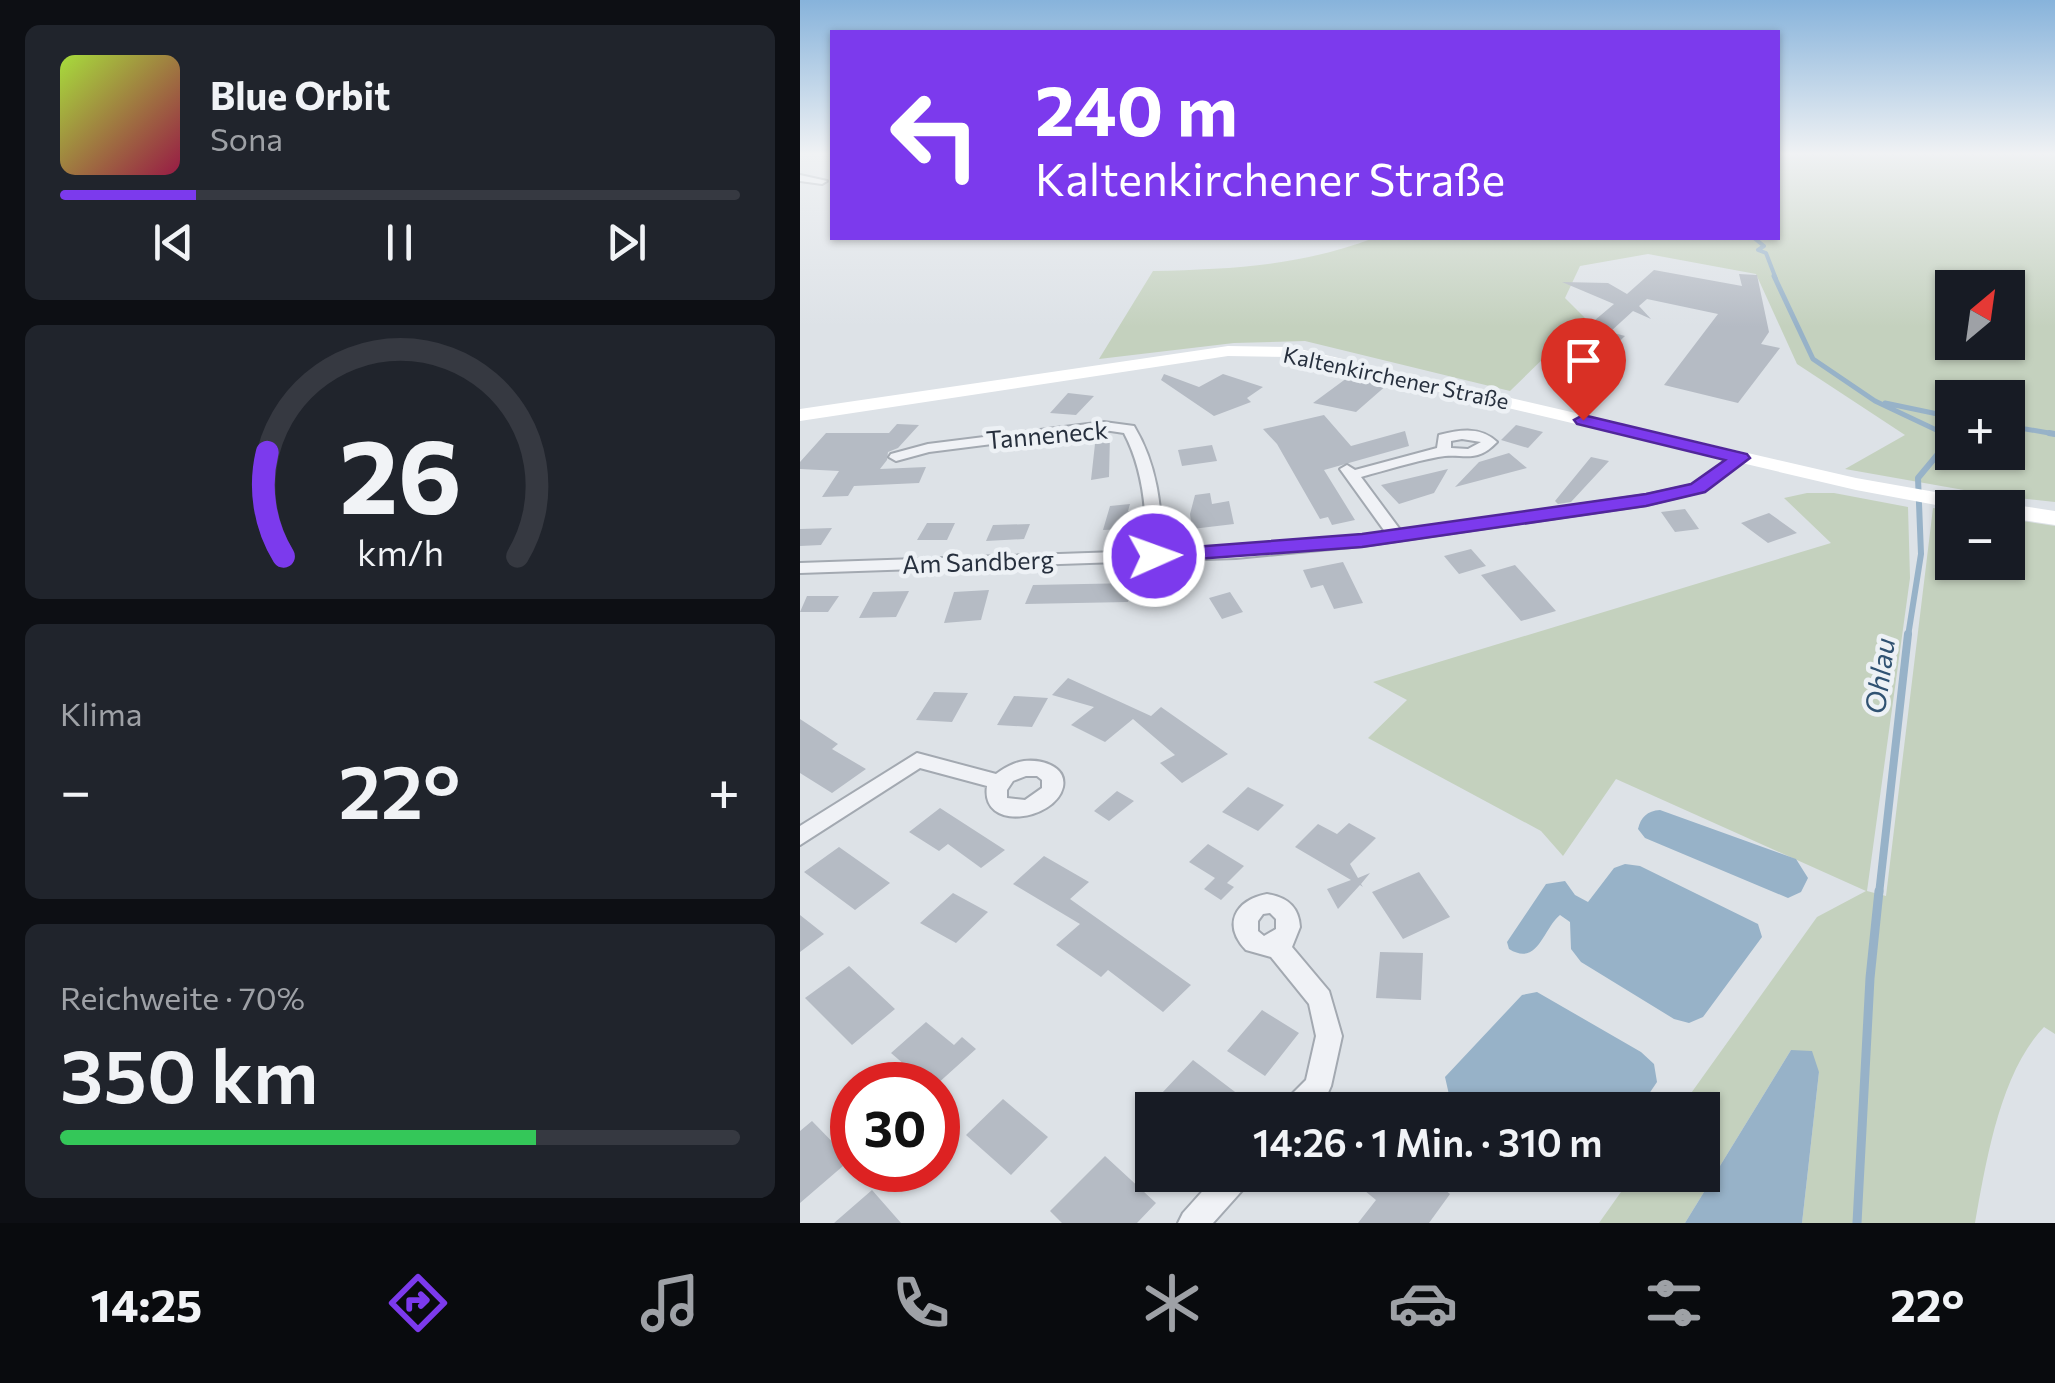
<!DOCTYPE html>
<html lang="de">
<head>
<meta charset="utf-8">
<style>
	:root { --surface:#171b24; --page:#20242c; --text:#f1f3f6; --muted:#9ea1a6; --line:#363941; --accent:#7c3aed }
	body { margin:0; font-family:Commissioner,sans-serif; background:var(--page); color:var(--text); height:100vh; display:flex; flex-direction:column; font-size:38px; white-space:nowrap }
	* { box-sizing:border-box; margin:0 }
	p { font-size:32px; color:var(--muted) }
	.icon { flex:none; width:55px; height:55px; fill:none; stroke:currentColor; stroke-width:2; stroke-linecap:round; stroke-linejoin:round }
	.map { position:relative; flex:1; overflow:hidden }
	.sheet { display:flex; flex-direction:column; gap:25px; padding:25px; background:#0d0f14; width:800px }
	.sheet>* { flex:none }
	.top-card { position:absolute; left:30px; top:30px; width:950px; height:210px; border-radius:0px; box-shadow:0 2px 8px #0004; background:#7c3aed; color:#fff; overflow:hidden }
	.needle { width:65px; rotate:29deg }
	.fabs { position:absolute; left:1135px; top:270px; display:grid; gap:20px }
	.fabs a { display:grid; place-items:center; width:90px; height:90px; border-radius:0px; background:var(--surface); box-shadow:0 2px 8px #0004; font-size:50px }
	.speed { position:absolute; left:30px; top:1062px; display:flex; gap:20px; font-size:50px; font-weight:700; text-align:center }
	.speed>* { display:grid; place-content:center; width:130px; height:130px; border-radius:50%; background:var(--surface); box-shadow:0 2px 8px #0004; line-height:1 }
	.speed .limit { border:15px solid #d22; background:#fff; color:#111 }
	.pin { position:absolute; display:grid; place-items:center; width:85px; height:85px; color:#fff; margin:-102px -42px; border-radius:50% 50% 50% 0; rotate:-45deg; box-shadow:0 0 10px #0007 }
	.pin .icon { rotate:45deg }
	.me { position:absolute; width:110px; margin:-55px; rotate:88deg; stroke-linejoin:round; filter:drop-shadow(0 0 8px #0008) }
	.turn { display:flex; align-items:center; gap:35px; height:210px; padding:0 40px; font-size:45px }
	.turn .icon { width:130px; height:130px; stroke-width:2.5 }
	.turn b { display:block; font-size:70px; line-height:85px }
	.big { font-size:75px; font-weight:600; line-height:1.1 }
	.sheet .widget { flex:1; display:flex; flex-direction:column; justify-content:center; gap:15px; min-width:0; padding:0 35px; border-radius:15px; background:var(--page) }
	.sheet .dial { align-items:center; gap:0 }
	.dial svg { height:260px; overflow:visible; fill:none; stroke:var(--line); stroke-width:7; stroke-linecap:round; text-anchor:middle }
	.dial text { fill:var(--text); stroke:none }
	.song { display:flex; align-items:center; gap:30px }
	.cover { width:120px; height:120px; border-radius:15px; background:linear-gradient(135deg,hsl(80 70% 55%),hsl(340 70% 35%)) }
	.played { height:10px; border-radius:5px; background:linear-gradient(90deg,var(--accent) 20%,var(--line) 20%) }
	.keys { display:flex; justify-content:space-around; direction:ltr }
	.heat { display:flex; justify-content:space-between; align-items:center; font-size:55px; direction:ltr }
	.charge { height:15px; border-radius:8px; background:linear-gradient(90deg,#34c759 70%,var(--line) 0) }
	.trip { position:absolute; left:335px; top:1092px; width:585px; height:100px; border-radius:0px; background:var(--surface); box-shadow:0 2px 8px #0004; font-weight:600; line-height:100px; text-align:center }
	.tabs { display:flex; height:160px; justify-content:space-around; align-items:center; background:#090b0e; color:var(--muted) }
	.tabs .icon { width:70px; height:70px }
	.tabs .on { color:var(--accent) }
	.tabs b { font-size:45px; color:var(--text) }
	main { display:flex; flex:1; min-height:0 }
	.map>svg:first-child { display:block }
</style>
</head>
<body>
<main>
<section class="sheet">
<div class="widget">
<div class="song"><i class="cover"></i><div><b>Blue Orbit</b><p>Sona</p></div></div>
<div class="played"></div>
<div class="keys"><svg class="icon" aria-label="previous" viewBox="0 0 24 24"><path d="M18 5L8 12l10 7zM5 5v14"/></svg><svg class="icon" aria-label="pause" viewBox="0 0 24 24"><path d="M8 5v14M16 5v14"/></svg><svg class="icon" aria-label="next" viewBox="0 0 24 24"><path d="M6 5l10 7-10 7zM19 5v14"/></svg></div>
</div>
<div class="widget dial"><svg viewBox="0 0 100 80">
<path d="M14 69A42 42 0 1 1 86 69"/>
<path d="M14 69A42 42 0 0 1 9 37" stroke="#7c3aed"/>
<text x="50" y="56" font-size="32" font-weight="700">26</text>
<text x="50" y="72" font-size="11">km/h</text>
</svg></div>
<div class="widget"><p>Klima</p>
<div class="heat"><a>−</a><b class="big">22°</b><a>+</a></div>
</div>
<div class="widget"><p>Reichweite · 70%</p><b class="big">350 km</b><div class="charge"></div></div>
</section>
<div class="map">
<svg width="1255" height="1223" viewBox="0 0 1255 1223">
	<rect width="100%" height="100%" fill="#dde2e7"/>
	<path fill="#c4d1be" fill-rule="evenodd" d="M978,155H1255V502L1192,495L1045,469L1105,435L997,364L956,274L848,254L780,266L765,298L785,318L710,391L505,341L434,343L299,359L353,271C433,269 499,266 574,238H978ZM1152,288H1208V342H1152ZM1152,398H1208V452H1152Z
		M1007,493H1034L1108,507L1110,578L1067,891L1086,896L1133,508L1152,511V562H1208V519L1255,526V1034L1244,1027C1200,1073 1186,1162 1175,1223H1002L1019,1072L991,1050L885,1223H799L833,1175H902V1110H879L1017,917L1066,891L816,779L763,856L741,831L568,738L607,700L573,682L1031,543L984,498Z"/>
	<path fill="#97b2c8" d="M860,810L996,859L1008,878L1001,892L988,898L845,838L838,829C841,817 847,811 860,810Z
		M825,864L840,866L958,924L962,937L903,1017L889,1023L874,1019L781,962L771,949L770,922L760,915C743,929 738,967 709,949L707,942L746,884L765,881L775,895L788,902L814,868Z
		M737,992L841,1052L854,1064L857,1082L838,1110H663L650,1099L645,1077L722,995Z
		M991,1050L1012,1051L1019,1072L1002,1223H885Z"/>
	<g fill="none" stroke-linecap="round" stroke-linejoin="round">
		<path stroke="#97b2c8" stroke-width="4" d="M954,238L964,246L958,250L966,253L976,279"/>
		<path stroke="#97b2c8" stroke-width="5" d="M974,276L1013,359L1075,401L1147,435
			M1085,403L1152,417
			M1208,426L1255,434"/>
		<path stroke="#97b2c8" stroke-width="6" d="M1249,433L1255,434
			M1108,636L1121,554L1118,478L1148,442L1147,433"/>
		<path stroke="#97b2c8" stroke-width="8" d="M1079,894L1108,634"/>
		<path stroke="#97b2c8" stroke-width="9" d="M1057,1223L1070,978L1079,891"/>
	</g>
	<path fill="#b5bbc4" d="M854,270L942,286L939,274L957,275L969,332L961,344L980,348L938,403L864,385L918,314L847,299L839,306L851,319L833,311L810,332L825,336L806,354L772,351L779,345L769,342L814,304L762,282L808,283L827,294Z
		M364,374L399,387L423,374L463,387L447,398L451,402L414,416L361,380Z
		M551,375L588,384L556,412L513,403Z
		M268,393L294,396L276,415L250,413Z
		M524,415L551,446L605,431L609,446L524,470L555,520L532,525L528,517L520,519L477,444L463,429Z
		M97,424L119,425L98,448L88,452L87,460L80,469L126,467L119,483L54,486L48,496L22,497L39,471L0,469V462L26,433H89Z
		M716,425L743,432L728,448L701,440Z
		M296,435H310L309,477L291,480Z
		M412,445L417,461L382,466L378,450Z
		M709,453L727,468L655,487L679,462Z
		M791,457L809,461L771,502L758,504L755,501Z
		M648,469L634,493L599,504L581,485Z
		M410,493L412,504L429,501L434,524L392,529L390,514L395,495Z
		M330,504L328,511H332L328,529L303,530L310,506Z
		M885,509L899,529L875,532L861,512Z
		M969,513L997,533L968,543L941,523Z
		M127,523H155L147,540H117Z
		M230,524L224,539L186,541L193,525Z
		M32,528L21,545L0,546V529Z
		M671,549L686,566L659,574L644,556Z
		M543,562L563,603L534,609L523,585L511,588L503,570Z
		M715,565L756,611L721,621L681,575Z
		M370,575H396L391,592H365Z
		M335,583L328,602L225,604L233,585Z
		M189,590L181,620L144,623L154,592Z
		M109,591L96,617L59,618L73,592Z
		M430,592L443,612L422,619L409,598Z
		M7,596H39L28,612H0Z
		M268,678L351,716L361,707L428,754L382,783L360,763L375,755L333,719L305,742L271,725L294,707L252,695Z
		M134,692L168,693L152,722L116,720Z
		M214,696L248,698L232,727L197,725Z
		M0,719L38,744L32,749L66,769L32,793L0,773Z
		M448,787L484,805L458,831L422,812Z
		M317,791L334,801L309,821L294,811Z
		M140,808L205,850L181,868L148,844L139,851L109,832Z
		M549,823L576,838L550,864L558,878L570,873L561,884L563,887L560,885L538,909L527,889L551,880L495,847L518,824L537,834Z
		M408,844L444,866L427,883L434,887L421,900L404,889L415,878L389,862Z
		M39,847L90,883L55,910L4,872Z
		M244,856L289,882L270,899L391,985L363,1012L308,970L301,977L256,945L280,924L213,884Z
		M619,872L650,917L603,939L572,892Z
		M153,893L188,912L156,943L120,923Z
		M0,915L24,934L0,952Z
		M580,952L623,953L621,1000L576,998Z
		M49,966L95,1009L52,1045L5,998Z
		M462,1010L499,1033L465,1076L427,1051Z
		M126,1022L154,1045L162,1037L176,1049L136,1085H128L91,1053Z
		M393,1060L443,1098L432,1110H346Z
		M203,1099L248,1137L211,1175L166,1135Z
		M12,1121L50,1160L0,1203V1131Z
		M305,1156L356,1203L337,1223H262L250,1211Z
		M568,1175H626L650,1194L629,1223H558L576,1200L559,1186Z
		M72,1190L101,1223H34Z"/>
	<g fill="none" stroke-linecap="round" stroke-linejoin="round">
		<defs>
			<path id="minor" d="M0,175L27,181L22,184L0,181Z
				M304,422L334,426C357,464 362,507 362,551L436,548L586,533L540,469L547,465L555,470L637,448L639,435C660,430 680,426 697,442C675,465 663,452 638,457C612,462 586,470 561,477L601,531L846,495L893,485L935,455H945L947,458L903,491L846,505L562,546L436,558L0,573V563L346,551C347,511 343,469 324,433L304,430L129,452L96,461L89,457L91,454L128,444ZM662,439L681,442L668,449L651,448V441Z
				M117,753L196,774C204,768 215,762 224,761C241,759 267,766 263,787C255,821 180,832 187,786L120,768L0,845V826ZM226,776H237L242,780V788L225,800L207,798V790L213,781Z
				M467,894C487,897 499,907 500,927L492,947L529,991L542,1036L531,1086L527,1095L513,1110H481L485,1101L506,1080L516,1036L509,1004L471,957L446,950C422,925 435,900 467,894ZM470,913L476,919V929L464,936L458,931V921L463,914Z
				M417,1175H451L447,1185L413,1223H378L383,1213Z"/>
		</defs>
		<use href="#minor" stroke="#a3a9b1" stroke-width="4"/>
		<use href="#minor" fill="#f0f2f6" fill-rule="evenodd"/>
		<path fill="#fff" fill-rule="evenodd" d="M428,346L491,347L1056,478L1186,501L1197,508H1152L1056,490L491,357L428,356L0,421V409Z
			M1208,504L1255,511V525L1208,518V508H1199Z"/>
	</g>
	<linearGradient id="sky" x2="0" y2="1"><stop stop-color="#87b3db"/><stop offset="0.47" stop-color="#f0f2f4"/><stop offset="1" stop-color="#f0f2f4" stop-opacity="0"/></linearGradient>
	<rect width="1255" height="327" fill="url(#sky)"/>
	<path fill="#7c3aed" stroke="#51269a" stroke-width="2.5" d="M783,415L947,454L950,458L905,492L846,506L562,547L354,562L343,556L354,550L562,534L846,494L891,484L925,460L777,424L774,420Z"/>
	<g text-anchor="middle" stroke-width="9" stroke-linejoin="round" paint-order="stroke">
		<g font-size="22" fill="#27303e" stroke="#edf1f5">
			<text transform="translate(596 378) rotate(12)" y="8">Kaltenkirchener Straße</text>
		</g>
		<g font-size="25" fill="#27303e" stroke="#edf1f5">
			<text transform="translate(247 435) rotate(-5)" y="9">Tanneneck</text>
			<text transform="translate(178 562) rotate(-2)" y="9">Am Sandberg</text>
		</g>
		<g font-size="28" font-style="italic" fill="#305272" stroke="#edf1f5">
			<text transform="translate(1080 676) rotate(-82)" y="10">Ohlau</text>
		</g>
	</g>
</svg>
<div class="fabs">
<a><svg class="needle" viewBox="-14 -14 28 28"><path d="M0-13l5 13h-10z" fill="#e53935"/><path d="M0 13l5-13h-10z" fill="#9ea1a6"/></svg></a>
<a>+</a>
<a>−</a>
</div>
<div class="speed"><div class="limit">30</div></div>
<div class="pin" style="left:783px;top:420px;background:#d93025"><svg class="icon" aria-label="arrive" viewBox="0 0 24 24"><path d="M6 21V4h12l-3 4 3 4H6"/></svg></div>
<svg class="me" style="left:354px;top:556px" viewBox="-20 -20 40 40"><circle r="17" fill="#7c3aed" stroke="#fff" stroke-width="3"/><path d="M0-11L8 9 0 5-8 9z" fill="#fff"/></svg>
<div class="trip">14:26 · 1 Min. · 310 m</div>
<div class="top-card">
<div class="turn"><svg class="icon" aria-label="left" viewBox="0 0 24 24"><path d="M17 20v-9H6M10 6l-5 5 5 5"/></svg><div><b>240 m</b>Kaltenkirchener Straße</div></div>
</div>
</div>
</main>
<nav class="tabs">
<b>14:25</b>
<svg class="icon on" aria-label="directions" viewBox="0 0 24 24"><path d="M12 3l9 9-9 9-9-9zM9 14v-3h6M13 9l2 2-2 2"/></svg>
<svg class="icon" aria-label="music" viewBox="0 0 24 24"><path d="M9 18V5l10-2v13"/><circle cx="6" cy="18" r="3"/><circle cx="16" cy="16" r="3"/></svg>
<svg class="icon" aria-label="phone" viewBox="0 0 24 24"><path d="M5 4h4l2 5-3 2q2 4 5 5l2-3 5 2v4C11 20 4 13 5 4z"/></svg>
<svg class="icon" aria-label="climate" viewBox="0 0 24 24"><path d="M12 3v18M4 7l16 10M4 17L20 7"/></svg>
<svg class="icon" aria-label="car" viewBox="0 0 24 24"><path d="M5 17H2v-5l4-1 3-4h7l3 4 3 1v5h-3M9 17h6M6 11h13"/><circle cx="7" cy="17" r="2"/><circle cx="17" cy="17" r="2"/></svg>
<svg class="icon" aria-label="filters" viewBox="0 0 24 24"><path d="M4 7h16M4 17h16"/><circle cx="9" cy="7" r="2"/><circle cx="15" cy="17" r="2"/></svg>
<b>22°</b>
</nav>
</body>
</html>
